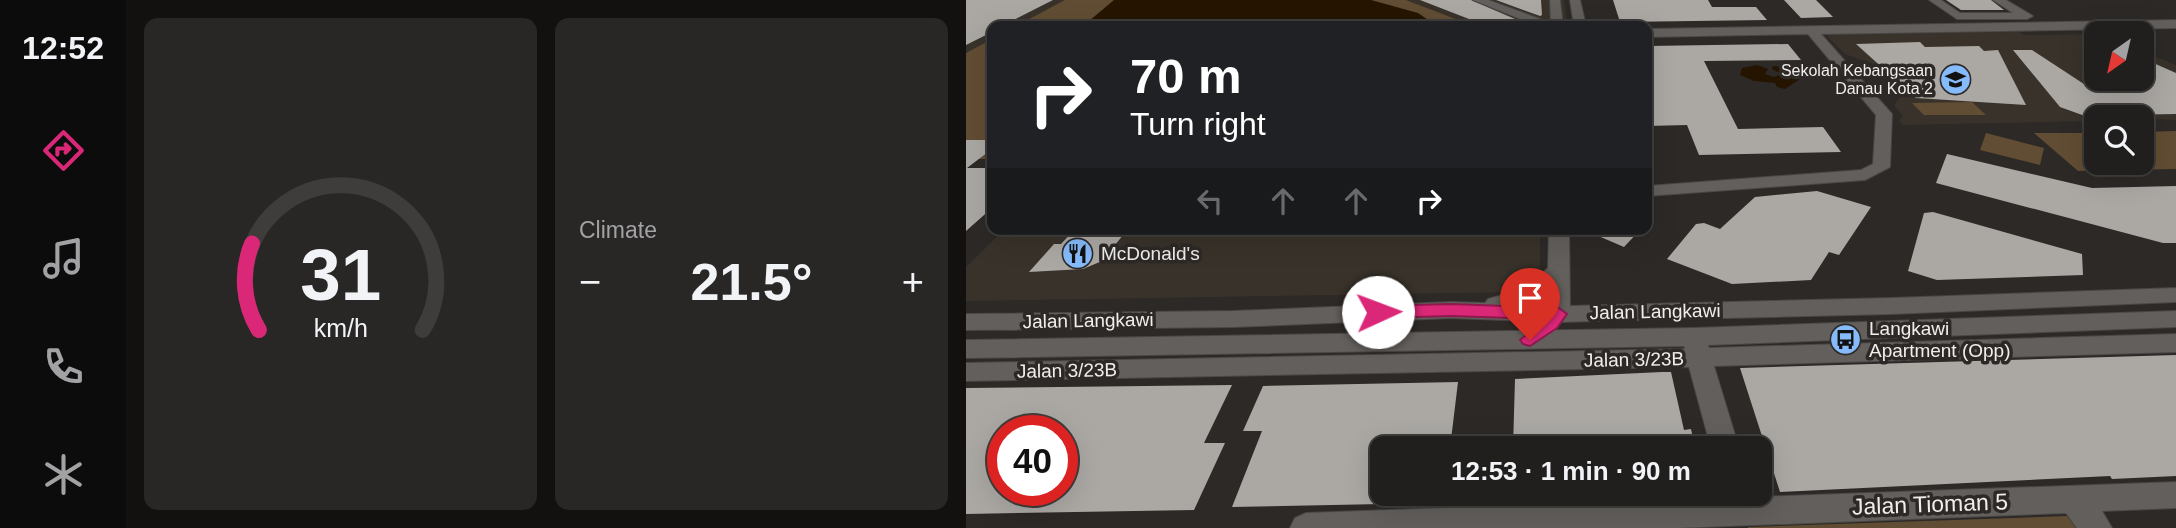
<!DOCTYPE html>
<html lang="en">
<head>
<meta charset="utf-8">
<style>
	:root { --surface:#211f1d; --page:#292726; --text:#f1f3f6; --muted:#a2a2a4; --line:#3e3d3b; --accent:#db2777 }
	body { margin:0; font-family:Helvetica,sans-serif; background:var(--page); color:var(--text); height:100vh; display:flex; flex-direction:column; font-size:26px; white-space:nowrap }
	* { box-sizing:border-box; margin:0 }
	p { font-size:23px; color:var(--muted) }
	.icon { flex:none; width:38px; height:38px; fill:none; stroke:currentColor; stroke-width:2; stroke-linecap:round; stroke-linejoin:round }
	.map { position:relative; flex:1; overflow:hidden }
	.sheet { display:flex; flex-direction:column; gap:18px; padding:18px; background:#121110; width:840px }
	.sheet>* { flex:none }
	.guide { position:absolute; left:21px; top:21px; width:665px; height:214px; border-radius:14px; box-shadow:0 7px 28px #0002,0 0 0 2px var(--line); background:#202124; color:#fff; overflow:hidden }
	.needle { width:46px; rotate:214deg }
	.controls { position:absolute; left:1118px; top:21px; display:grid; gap:14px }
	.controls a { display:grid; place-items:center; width:70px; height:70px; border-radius:14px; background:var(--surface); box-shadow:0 7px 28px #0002,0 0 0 2px var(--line); font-size:35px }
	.speed { position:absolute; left:21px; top:415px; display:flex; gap:14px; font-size:35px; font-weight:700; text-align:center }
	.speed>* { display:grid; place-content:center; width:91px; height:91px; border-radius:50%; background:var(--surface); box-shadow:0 7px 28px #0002,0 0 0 2px var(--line); line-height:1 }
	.speed .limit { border:10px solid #d22; background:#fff; color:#111 }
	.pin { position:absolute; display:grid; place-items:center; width:60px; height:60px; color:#fff; margin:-72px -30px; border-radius:50% 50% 50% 0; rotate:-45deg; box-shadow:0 0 7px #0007 }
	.pin .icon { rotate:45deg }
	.me { position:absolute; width:77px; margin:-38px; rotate:88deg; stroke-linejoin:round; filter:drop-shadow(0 0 5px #0008) }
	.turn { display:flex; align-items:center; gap:24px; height:147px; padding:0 28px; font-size:32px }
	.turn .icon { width:91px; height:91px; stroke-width:2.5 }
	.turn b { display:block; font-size:49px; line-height:60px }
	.lanes { display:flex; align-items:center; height:66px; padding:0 28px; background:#0003; justify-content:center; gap:35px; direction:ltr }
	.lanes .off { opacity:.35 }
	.big { font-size:52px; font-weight:700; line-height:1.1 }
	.sheet .widget { flex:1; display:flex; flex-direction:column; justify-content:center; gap:10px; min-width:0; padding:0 24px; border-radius:14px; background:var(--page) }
	.sheet .dial { align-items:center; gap:0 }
	.dial svg { height:182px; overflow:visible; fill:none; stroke:var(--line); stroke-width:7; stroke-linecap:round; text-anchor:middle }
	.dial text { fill:var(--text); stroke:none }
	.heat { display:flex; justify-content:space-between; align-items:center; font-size:38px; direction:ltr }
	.sheet .tiles { flex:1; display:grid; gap:18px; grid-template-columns:repeat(2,1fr) }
	.trip { position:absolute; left:404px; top:436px; width:402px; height:70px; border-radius:14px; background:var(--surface); box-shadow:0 7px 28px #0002,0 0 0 2px var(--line); font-weight:700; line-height:70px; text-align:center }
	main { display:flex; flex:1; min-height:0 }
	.dock { display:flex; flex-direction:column; width:126px; justify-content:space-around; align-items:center; background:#0d0c0c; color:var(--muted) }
	.dock .icon { width:49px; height:49px }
	.dock .current { color:var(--accent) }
	.dock b { font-size:32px; color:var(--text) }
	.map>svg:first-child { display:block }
</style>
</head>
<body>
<main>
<nav class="dock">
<b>12:52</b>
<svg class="icon current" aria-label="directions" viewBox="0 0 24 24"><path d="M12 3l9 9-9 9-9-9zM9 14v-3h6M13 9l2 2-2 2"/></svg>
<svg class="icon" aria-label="music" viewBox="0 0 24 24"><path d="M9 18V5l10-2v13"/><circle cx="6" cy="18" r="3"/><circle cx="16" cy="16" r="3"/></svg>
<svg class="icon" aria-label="phone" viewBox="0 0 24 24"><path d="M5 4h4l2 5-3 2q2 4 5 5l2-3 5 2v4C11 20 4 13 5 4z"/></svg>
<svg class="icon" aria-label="climate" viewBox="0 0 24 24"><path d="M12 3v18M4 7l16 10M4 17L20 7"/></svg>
</nav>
<section class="sheet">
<div class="tiles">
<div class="widget dial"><svg viewBox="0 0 100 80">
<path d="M14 69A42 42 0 1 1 86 69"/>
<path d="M14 69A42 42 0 0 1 11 31" stroke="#db2777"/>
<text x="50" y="56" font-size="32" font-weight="700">31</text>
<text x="50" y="72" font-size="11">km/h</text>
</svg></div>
<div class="widget"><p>Climate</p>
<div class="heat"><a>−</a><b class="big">21.5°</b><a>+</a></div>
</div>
</div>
</section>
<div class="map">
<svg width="1210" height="528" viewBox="0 0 1210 528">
	<rect width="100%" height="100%" fill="#2c2927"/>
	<path fill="#38322a" d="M0,0H100L51,26H26V39L0,53Z
		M440,0H598L601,26H508Z
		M1053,32L1058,35L1130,34V79H1176V51L1210,65V120L1130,117V121L937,125L933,121L937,116L928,105L936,94L907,64L879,54L859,34Z
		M39,229H574V276L550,292L0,301V267Z"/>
	<path fill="#614d33" d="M99,0H440L508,26H50Z
		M26,39V159H0V53Z
		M1006,102L1020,115H958L946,103Z
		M1210,131V169L1112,171L1068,133H1130V163H1176V132Z
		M1020,133L1078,148L1074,165L1014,150Z
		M1101,516L1110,528H782V527Z"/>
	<path fill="#251500" d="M148,0H405L452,13L471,26H117Z
		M791,65L802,69L799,74L808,77L815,74L806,69L807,66L825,67L826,73L834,79L819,89L811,87L809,83L788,81L774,75L776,68Z"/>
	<path fill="#aba8a4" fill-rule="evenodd" d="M0,0H87L36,26H26V32L0,45Z
		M454,0H505L556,22L544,26H521Z
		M530,0H575L576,15L574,16Z
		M647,0H742L746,7H790L801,20L654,22Z
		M818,0H850L867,17L835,18Z
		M980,0H1025L1038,10H995Z
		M954,42L959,47L1013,46L1018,51L1032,50L1060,105L950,98L890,44Z
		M822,44L835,60L738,61L772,129L857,127L875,152L733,155L721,125L681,126V46Z
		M1047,50H1066L1121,86L1185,85L1176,81V58L1210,73V114L1154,115L1149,111L1137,117H1130V120L1094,107Z
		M0,140H26V149L1,168H26V208L0,231Z
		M981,154L1126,188L1210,186V243H1197L970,183Z
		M851,191L905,207L873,255L863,252L845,280L766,284L701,259L730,224L738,223L754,229L789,197Z
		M967,212L1116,254L1117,275L971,280L942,271L958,213Z
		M109,229H162L136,261L117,269L63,272L88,244H95Z
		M616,229H675L658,247Z
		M1210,355V476L1146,479L1144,476L814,492L774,368Z
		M696,372H705L718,430L725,429L729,448H547L549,379Z
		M492,382L484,448H416V504L266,507L296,431H277L297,386Z
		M266,385L238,443H259L228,510L0,514V388ZM37,430H96V490H37Z"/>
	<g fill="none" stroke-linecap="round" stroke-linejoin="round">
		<defs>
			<path id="minor" d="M507,0H522L585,23L584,0H594L597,26H572Z
				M604,0H614L620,26H608Z
				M963,0H975L994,13H1047L1027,0H1040L1067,16L1061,19H991Z
				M1210,20V28L855,34L926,114L924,167L899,180L681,196V186L895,170L907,164L910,115L842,34L681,37V29Z
				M583,229H603L604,306L926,298L1210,288V302L926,314L593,322L485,318L267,327L0,330V314L267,311L485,302L519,303L522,299L557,289L582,268ZM582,293V306L560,305Z
				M1210,311V327L742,345L743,348L1210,334V352L748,366L773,448H745L723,367L0,381V363L719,349L718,346L0,358V340L728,328Z
				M1210,482V508L1136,511L1146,528H1111L1100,513L712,528H324L329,518L340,513Z"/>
		</defs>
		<use href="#minor" stroke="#494745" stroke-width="2"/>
		<use href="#minor" fill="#625f5c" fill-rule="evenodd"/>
	</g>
	<path fill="#db2777" stroke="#8e194d" stroke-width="2" d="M485,304L593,308L601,314L591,328L564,346L557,344L554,340L579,319L485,316L412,318L404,312L412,306Z"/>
	<defs>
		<symbol id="school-disc" viewBox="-11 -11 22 22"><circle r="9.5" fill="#86bbfb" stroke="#2c2927"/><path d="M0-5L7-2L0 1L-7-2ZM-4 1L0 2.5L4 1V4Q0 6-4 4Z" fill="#111"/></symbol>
		<symbol id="restaurant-disc" viewBox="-11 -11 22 22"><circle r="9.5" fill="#86bbfb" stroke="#2c2927"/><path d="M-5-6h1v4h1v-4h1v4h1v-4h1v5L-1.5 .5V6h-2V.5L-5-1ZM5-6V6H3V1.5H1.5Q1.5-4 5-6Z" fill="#111"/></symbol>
		<symbol id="bus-disc" viewBox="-11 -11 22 22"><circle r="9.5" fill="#86bbfb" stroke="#2c2927"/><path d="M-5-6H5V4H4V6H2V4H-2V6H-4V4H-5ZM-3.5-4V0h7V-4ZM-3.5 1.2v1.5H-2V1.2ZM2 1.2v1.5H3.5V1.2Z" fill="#111"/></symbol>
	</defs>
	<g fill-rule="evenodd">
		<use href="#school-disc" x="972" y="62" width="35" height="35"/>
		<use href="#restaurant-disc" x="94" y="236" width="35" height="35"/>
		<use href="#bus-disc" x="862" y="322" width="35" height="35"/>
	</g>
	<g text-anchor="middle" stroke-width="7" stroke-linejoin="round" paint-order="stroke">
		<g font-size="16" fill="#f0eeec" stroke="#2c2927" text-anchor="end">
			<text x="967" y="76">Sekolah Kebangsaan<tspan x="967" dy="18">Danau Kota 2</tspan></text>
		</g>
		<g font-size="19" fill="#f0eeec" stroke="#2c2927" text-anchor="start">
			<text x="135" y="260">McDonald's</text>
			<text x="903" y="335">Langkawi<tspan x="903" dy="22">Apartment (Opp)</tspan></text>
		</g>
		<g font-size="19" fill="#f0eeec" stroke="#2c2927">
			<text transform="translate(689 311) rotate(-1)" y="7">Jalan Langkawi</text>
			<text transform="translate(122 320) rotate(-1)" y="7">Jalan Langkawi</text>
			<text transform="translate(668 359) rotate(-1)" y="7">Jalan 3/23B</text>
			<text transform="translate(101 370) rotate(-1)" y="7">Jalan 3/23B</text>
		</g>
		<g font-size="23" fill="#f0eeec" stroke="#2c2927">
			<text transform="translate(964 504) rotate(-2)" y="8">Jalan Tioman 5</text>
		</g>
	</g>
</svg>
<div class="controls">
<a><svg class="needle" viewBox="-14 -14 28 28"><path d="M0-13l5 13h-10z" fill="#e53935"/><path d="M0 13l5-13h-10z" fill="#a2a2a4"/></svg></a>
<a><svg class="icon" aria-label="search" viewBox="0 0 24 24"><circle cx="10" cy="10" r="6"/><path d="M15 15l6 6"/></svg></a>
</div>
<div class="speed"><div class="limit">40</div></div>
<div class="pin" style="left:564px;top:340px;background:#d93025"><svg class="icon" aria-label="arrive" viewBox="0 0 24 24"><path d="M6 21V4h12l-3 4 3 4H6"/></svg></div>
<svg class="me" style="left:412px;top:312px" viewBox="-20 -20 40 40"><circle r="19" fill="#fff"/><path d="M0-13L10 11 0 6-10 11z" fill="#db2777"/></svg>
<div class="trip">12:53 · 1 min · 90 m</div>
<div class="guide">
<div class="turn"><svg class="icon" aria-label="right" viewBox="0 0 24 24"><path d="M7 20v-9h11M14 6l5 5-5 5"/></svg><div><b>70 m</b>Turn right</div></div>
<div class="lanes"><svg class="icon off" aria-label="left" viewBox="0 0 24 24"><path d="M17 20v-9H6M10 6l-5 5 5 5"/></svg><svg class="icon off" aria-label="ahead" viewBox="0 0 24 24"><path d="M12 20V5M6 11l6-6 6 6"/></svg><svg class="icon off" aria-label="ahead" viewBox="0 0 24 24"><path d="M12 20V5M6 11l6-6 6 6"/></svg><svg class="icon" aria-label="right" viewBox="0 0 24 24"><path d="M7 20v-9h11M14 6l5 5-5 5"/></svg></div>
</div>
</div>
</main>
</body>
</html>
